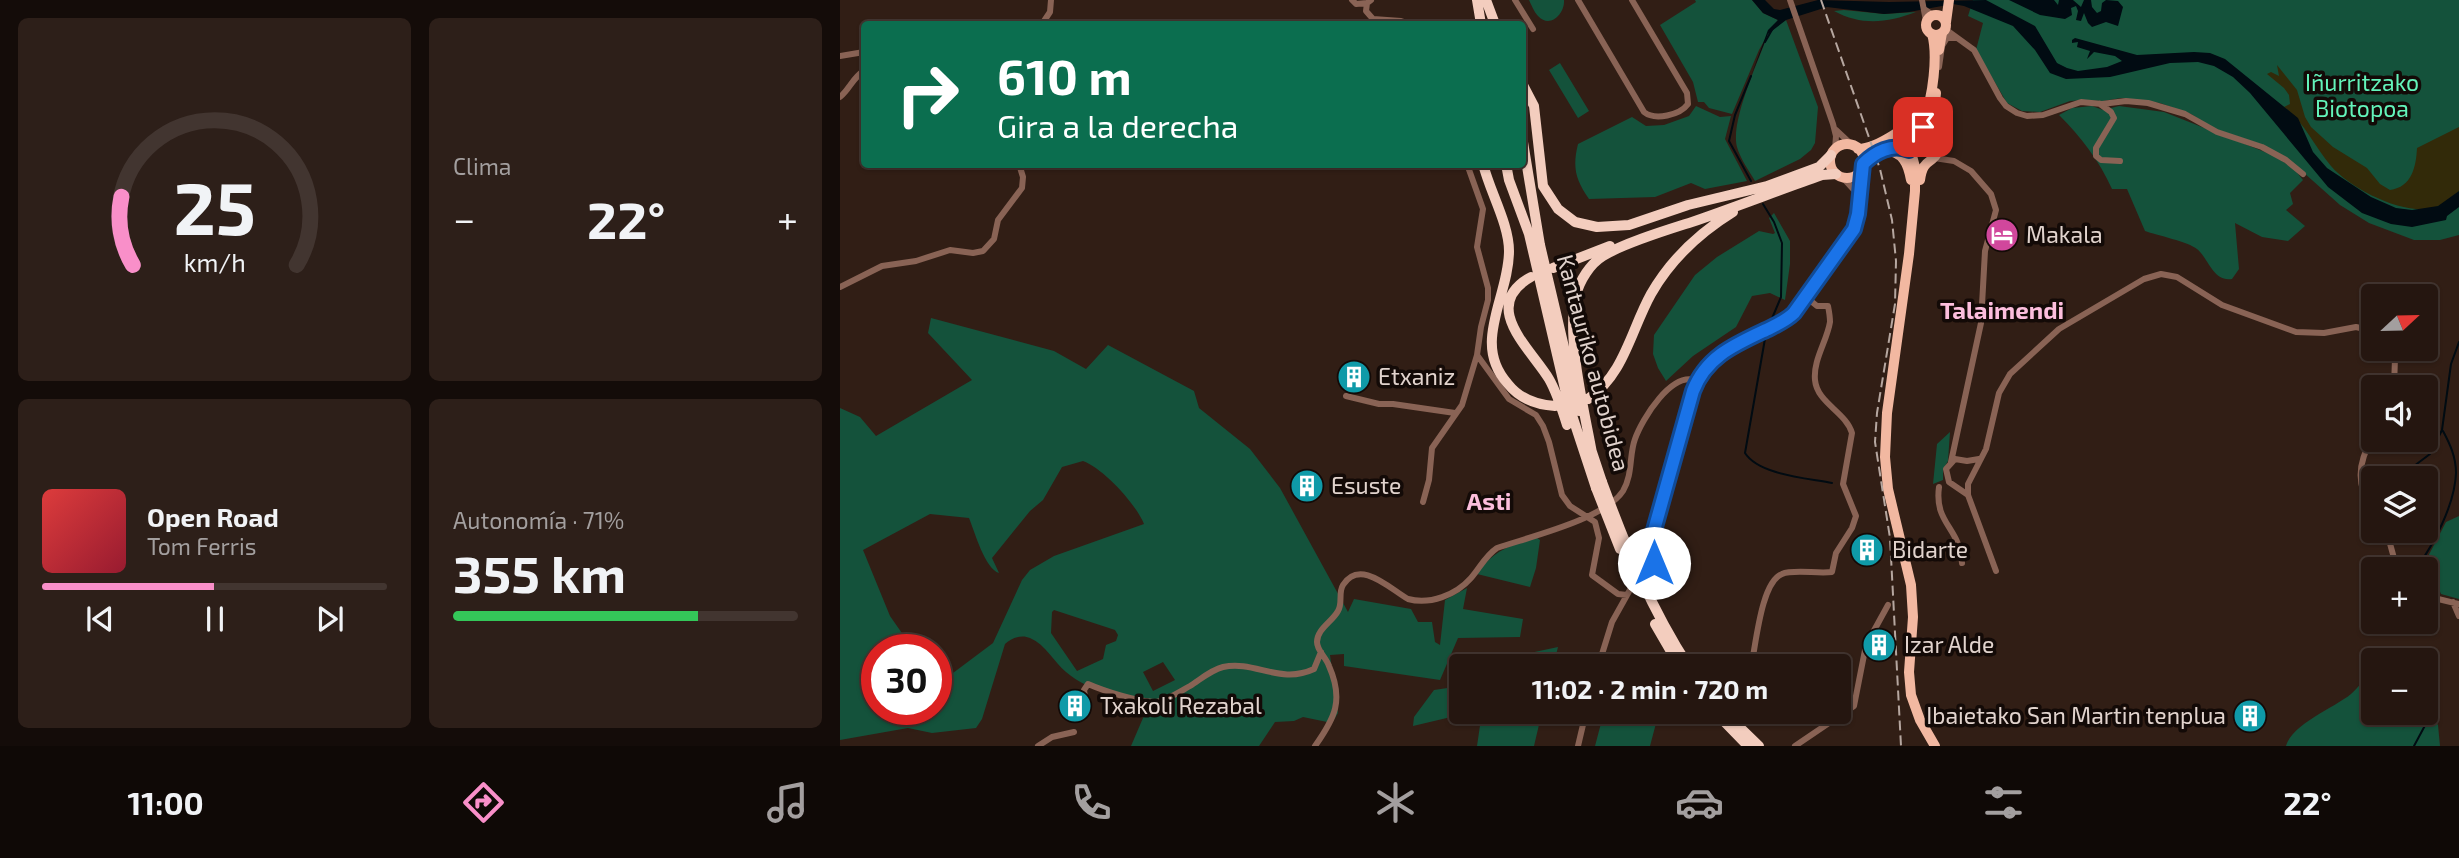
<!DOCTYPE html>
<html lang="es">
<head>
<meta charset="utf-8">
<style>
	:root { --surface:#251610; --page:#2d1f19; --text:#f1f3f6; --muted:#a39f9f; --line:#423530; --accent:#f98fc9 }
	body { margin:0; font-family:"Exo 2",sans-serif; background:var(--page); color:var(--text); height:100vh; display:flex; flex-direction:column; font-size:26px; white-space:nowrap }
	* { box-sizing:border-box; margin:0 }
	p { font-size:23px; color:var(--muted) }
	.icon { flex:none; width:38px; height:38px; fill:none; stroke:currentColor; stroke-width:2; stroke-linecap:round; stroke-linejoin:round }
	.map { position:relative; flex:1; overflow:hidden }
	.panel { display:flex; flex-direction:column; gap:18px; padding:18px; background:#140c09; width:840px }
	.panel>* { flex:none }
	.top-card { position:absolute; left:21px; top:21px; width:665px; height:147px; border-radius:7px; box-shadow:0 2px 5px #0004,0 0 0 2px var(--line); background:#0b6e4f; color:#fff; overflow:hidden }
	.needle { width:46px; rotate:68deg }
	.controls { position:absolute; left:1521px; top:284px; display:grid; gap:14px }
	.controls a { display:grid; place-items:center; width:77px; height:77px; border-radius:7px; background:var(--surface); box-shadow:0 2px 5px #0004,0 0 0 2px var(--line); font-size:35px }
	.speed { position:absolute; left:21px; top:634px; display:flex; gap:14px; font-size:35px; font-weight:700; text-align:center }
	.speed>* { display:grid; place-content:center; width:91px; height:91px; border-radius:50%; background:var(--surface); box-shadow:0 2px 5px #0004,0 0 0 2px var(--line); line-height:1 }
	.speed .limit { border:10px solid #d22; background:#fff; color:#111 }
	.pin { position:absolute; display:grid; place-items:center; width:60px; height:60px; color:#fff; margin:-30px; border-radius:14px; box-shadow:0 4px 10px #0006 }
	.me { position:absolute; width:77px; margin:-38px; rotate:0deg; stroke-linejoin:round; filter:drop-shadow(0 0 5px #0008) }
	.turn { display:flex; align-items:center; gap:24px; height:147px; padding:0 21px; font-size:32px }
	.turn .icon { width:91px; height:91px; stroke-width:2.5 }
	.turn b { display:block; font-size:49px; line-height:60px }
	.big { font-size:52px; font-weight:700; line-height:1.1 }
	.panel .widget { flex:1; display:flex; flex-direction:column; justify-content:center; gap:10px; min-width:0; padding:0 24px; border-radius:10px; background:var(--page) }
	.panel .dial { align-items:center; gap:0 }
	.dial svg { height:182px; overflow:visible; fill:none; stroke:var(--line); stroke-width:7; stroke-linecap:round; text-anchor:middle }
	.dial text { fill:var(--text); stroke:none }
	.song { display:flex; align-items:center; gap:21px }
	.cover { width:84px; height:84px; border-radius:10px; background:linear-gradient(135deg,hsl(0 70% 55%),hsl(350 70% 35%)) }
	.played { height:7px; border-radius:4px; background:linear-gradient(90deg,var(--accent) 50%,var(--line) 50%) }
	.keys { display:flex; justify-content:space-around; direction:ltr }
	.heat { display:flex; justify-content:space-between; align-items:center; font-size:38px; direction:ltr }
	.charge { height:10px; border-radius:5px; background:linear-gradient(90deg,#34c759 71%,var(--line) 0) }
	.panel .tiles { flex:1; display:grid; gap:18px; grid-template-columns:repeat(2,1fr) }
	.trip { position:absolute; left:609px; top:654px; width:402px; height:70px; border-radius:7px; background:var(--surface); box-shadow:0 2px 5px #0004,0 0 0 2px var(--line); font-weight:700; line-height:70px; text-align:center }
	.tabs { display:flex; height:112px; justify-content:space-around; align-items:center; background:#0f0906; color:var(--muted) }
	.tabs .icon { width:49px; height:49px }
	.tabs .current { color:var(--accent) }
	.tabs b { font-size:32px; color:var(--text) }
	main { display:flex; flex:1; min-height:0 }
	.map>svg:first-child { display:block }
</style>
</head>
<body>
<main>
<section class="panel">
<div class="tiles">
<div class="widget dial"><svg viewBox="0 0 100 80">
<path d="M14 69A42 42 0 1 1 86 69"/>
<path d="M14 69A42 42 0 0 1 9 39" stroke="#f98fc9"/>
<text x="50" y="56" font-size="32" font-weight="700">25</text>
<text x="50" y="72" font-size="11">km/h</text>
</svg></div>
<div class="widget"><p>Clima</p>
<div class="heat"><a>−</a><b class="big">22°</b><a>+</a></div>
</div>
<div class="widget">
<div class="song"><i class="cover"></i><div><b>Open Road</b><p>Tom Ferris</p></div></div>
<div class="played"></div>
<div class="keys"><svg class="icon" aria-label="previous" viewBox="0 0 24 24"><path d="M18 5L8 12l10 7zM5 5v14"/></svg><svg class="icon" aria-label="pause" viewBox="0 0 24 24"><path d="M8 5v14M16 5v14"/></svg><svg class="icon" aria-label="next" viewBox="0 0 24 24"><path d="M6 5l10 7-10 7zM19 5v14"/></svg></div>
</div>
<div class="widget"><p>Autonomía · 71%</p><b class="big">355 km</b><div class="charge"></div></div>
</div>
</section>
<div class="map">
<svg width="1619" height="746" viewBox="0 0 1619 746">
	<rect width="100%" height="100%" fill="#311e15"/>
	<path fill="#14523b" fill-rule="evenodd" d="M689,0H724C725,14 710,29 698,16C694,12 691,4 689,0Z
		M855,0H912L923,13L938,20L931,30L946,20L978,107L975,143L971,150L960,159L915,181C909,171 900,158 897,147C890,121 919,60 928,34L919,50L892,114L869,108L864,102H858L853,82L820,25L856,2Z
		M1133,0H1619V235L1600,240H1574L1529,223L1500,205L1454,164L1376,130L1351,114L1320,103L1281,98L1263,101L1244,100L1230,101L1200,112L1182,111L1167,103L1136,50L1143,23L1128,16Z
		M1004,10L1044,14L1076,12C1047,23 1022,26 994,11Z
		M720,63L749,111L738,118L709,70Z
		M856,106L880,117L891,116L885,139L907,181L865,189L851,183L815,197L749,199C736,180 732,168 738,144L792,117L806,126L824,125L849,116Z
		M1252,106L1263,110L1279,106L1324,112L1435,156L1455,170L1463,180L1450,193L1453,204L1446,210L1465,226L1448,241L1422,237L1395,223L1399,269L1392,279C1373,282 1369,259 1357,249C1349,242 1316,235 1305,231L1287,189H1272C1259,160 1241,137 1219,115L1232,108Z
		M934,213L950,241V264L945,300L930,293L912,296L896,327L853,356L826,381L818,368L813,354L814,335L855,275L877,257L919,231L933,234L935,233L929,218Z
		M91,318L214,351L246,369L268,345L354,391L359,408L410,449L440,488L508,612L514,599L571,609L578,622H592L595,642L600,645L605,600L627,588L623,609L683,619L680,637L618,638L600,680L504,666V654L490,655L498,713L492,723L463,717L454,721L435,722L419,746H291L303,718L314,705C284,698 251,693 226,672C214,662 206,645 190,638C182,634 171,638 165,644L142,719L136,728L92,733L68,728L0,740V408L20,417L36,436L132,380L88,333ZM243,461C263,468 296,504 304,524L214,556L190,570L182,580L153,643L109,676L96,673V709H37V649H73L50,616L23,550L90,514L129,518C135,533 145,569 159,573L152,558L190,511L203,500L222,467ZM214,610L275,630L278,635L276,641L266,645L263,659L237,671L211,633L212,612ZM323,662L335,680L313,691L303,672Z
		M1110,432L1108,461L1103,470V480L1093,484L1097,444Z
		M1619,516V599L1601,594L1595,580L1586,572L1583,566L1606,522Z
		M696,537L700,540L696,568L690,587L637,574C655,549 668,547 696,537Z
		M718,647L713,667H678L681,655Z
		M1533,668V712L1589,713L1598,725L1600,746H1446C1452,724 1494,708 1511,694C1519,687 1526,677 1533,668Z
		M621,686V712H632L573,726L574,717L594,690Z
		M642,712H702L694,746H637Z
		M764,712H819L810,746H755Z"/>
	<path fill="#322a09" d="M1437,65L1457,90L1465,117L1471,127L1493,147L1527,168L1540,184L1550,190C1572,187 1576,167 1577,148L1619,127V191C1610,199 1600,208 1587,209C1557,212 1510,188 1491,166C1474,146 1465,123 1444,107L1450,104L1449,95L1444,88L1427,74L1431,72L1439,76Z"/>
	<path fill="#010b12" d="M912,0H925L934,9L940,10L978,0L1049,2L1146,0L1195,26L1217,63L1227,68L1238,71L1267,67L1282,61L1275,56L1254,52L1247,59L1250,51L1237,47L1238,42L1232,43V40L1235,38L1297,55L1354,52L1370,53L1385,59L1458,118L1473,152L1487,168L1531,197L1556,208L1572,210L1598,206L1619,191V207L1607,216L1606,220L1572,227L1551,224L1522,213L1488,187L1410,93L1393,77L1374,66L1358,62L1330,63L1270,77L1226,79L1210,73L1195,50L1173,26L1124,6L1113,4L1069,12L1044,14L987,7L946,20L928,34L911,76L928,30L938,20L923,13Z
		M1169,0H1214L1218,5L1219,0H1233L1241,7L1244,0H1251L1252,7L1257,13L1261,11L1262,3L1266,0L1278,1L1283,7L1278,26L1266,22L1252,27L1248,23L1244,13L1241,21L1236,20L1238,11L1236,6L1231,8L1232,15L1225,19L1200,15Z"/>
	<g fill="none" stroke-linecap="round" stroke-linejoin="round">
		<path stroke="#010b12" stroke-width="2" d="M925,42L933,28
			M911,181L889,141L895,115L911,76
			M923,204L934,222L942,243L941,297L928,328
			M926,333L905,453C919,475 967,478 992,483
			M1550,478L1566,472L1590,454L1602,430L1611,364L1619,342
			M1576,569C1594,544 1615,504 1616,473C1616,457 1610,444 1603,431
			M1574,746L1589,718"/>
		<path stroke="#896355" stroke-width="6" d="M512,0L516,4L527,3
			M531,0L527,3L526,11L533,19L561,21L570,24
			M675,0L693,29
			M738,0L804,112C815,121 840,115 848,104L847,93L792,0
			M950,0L993,124L996,136L995,149
			M1082,0L1086,21
			M1084,9L1093,15
			M202,24L210,12L211,0
			M1105,29L1134,50L1160,98L1166,106L1177,113L1187,116L1203,115L1241,102L1262,104L1286,101L1308,103L1345,114L1377,132L1422,147L1446,160L1463,174
			M0,56L24,52
			M1099,67L1102,46L1107,38H1116
			M0,97C10,89 13,77 24,71
			M1260,104L1271,112L1274,118L1256,148V156L1261,160L1280,161
			M996,130L1012,145
			M1094,158L1114,161L1131,171L1151,194L1156,210L1145,251L1141,323L1111,462
			M627,164L643,209L637,247L648,288V300L641,327L637,355L669,399L696,415L703,426L709,442L722,495L730,506L755,522L759,538L752,575L778,594L787,595
			M1003,178L1014,190L1018,198
			M0,287L42,266L76,261L110,250L133,253L143,251L154,239L158,220L182,188L183,177L179,164
			M1552,348L1555,358L1554,387
			M506,396L539,404H553L615,413
			M1533,437C1516,465 1517,486 1533,513
			M1099,487C1094,524 1120,527 1122,563
			M1128,495L1109,482L1106,469L1115,459L1127,461L1139,459
			M583,502L589,480L592,448L622,405L637,355
			M1543,530L1549,540L1557,569
			M800,555L811,541L858,379C883,336 924,342 954,313L1014,229L1018,213L1022,168
			M800,555L807,556L814,563
			M791,561L789,567L792,576L801,581L809,578L815,567L811,543
			M1156,571L1128,495V484L1146,449L1159,393L1170,374L1219,329L1304,279L1321,274L1337,277L1382,305L1456,332L1484,333L1516,327L1533,331
			M1586,596L1619,604
			M1613,602L1619,616
			M758,667L772,622L796,579
			M911,667C916,645 921,582 942,574C953,569 978,574 992,572L996,553L1012,528L1016,516L1003,484L1012,433C1006,412 977,403 975,380C973,360 987,341 990,322C990,317 989,311 988,306H977L966,297
			M246,704L244,690L248,684C264,691 298,702 316,702C326,701 341,691 350,686C361,679 371,670 383,667C415,660 440,685 474,669L481,652
			M892,722L901,712
			M198,746L212,737L234,732
			M475,746C495,718 504,700 489,666C486,657 477,651 477,642C477,629 492,622 498,611C503,603 498,593 503,585C520,558 550,589 568,599C590,605 616,595 631,578C640,568 645,556 657,548C689,537 765,519 783,491C793,474 789,455 795,439C802,419 832,370 857,381
			M738,746L746,712
			M955,746L1014,706L1026,645L1048,605"/>
		<path stroke="#f2b8a1" stroke-width="10" d="M1086 25a10 10 0 1 1 20 0a10 10 0 1 1-20 0Z
			M1106,22L1109,0
			M1092,34C1098,55 1093,98 1084,118C1080,128 1071,131 1068,141L1075,167V191L1069,254L1047,413L1045,457L1048,489L1071,585L1073,617L1069,672L1071,695L1080,720L1095,746
			M1099,50L1102,33
			M1096,93L1093,121L1097,133
			M1077,128C1091,125 1107,137 1098,152C1091,165 1083,158 1080,180
			M990 161a17 17 0 1 1 34 0a17 17 0 1 1-34 0Z
			M1018,149C1037,149 1074,124 1084,108
			M1045,150C1063,152 1068,163 1071,180
			M1023,164L1031,157L1049,148"/>
		<path stroke="#f3cdbe" stroke-width="10" d="M637,0L641,24
			M646,0L655,24
			M682,83L694,106L703,186L718,209L735,222L757,227L789,225L848,205L927,186
			M682,136L700,245L739,411
			M643,164C650,192 669,224 669,251C669,297 631,343 668,384C680,399 697,405 715,406
			M666,164L669,180L689,234L729,406L756,488
			M922,188L979,167L991,155
			M713,268L770,246
			M691,277C639,306 691,349 709,379C717,393 722,409 727,425
			M748,399C784,375 791,330 811,294C831,259 859,233 893,212
			M751,449L762,482
			M752,453C744,408 726,339 736,295C740,280 750,264 763,256C784,243 827,230 852,222C896,207 939,190 982,175L996,174
			M875,712L908,746"/>
		<path stroke="#b6a7a0" stroke-width="2" stroke-dasharray="10 5" stroke-linecap="butt" d="M981,0L1040,169L1052,220L1056,261L1055,304L1037,413L1035,442L1050,538L1061,746"/>
		<path stroke="#f3cdbe" stroke-width="10" d="M762,482C786,547 811,609 849,667
			M756,488L780,549
			M815,624L840,667
			M884,712L919,746"/>
	</g>
	<g fill="none" stroke-linecap="round" stroke-linejoin="round">
		<defs>
			<path id="route" d="M814,563L811,541L853,391C866,357 894,345 926,330C936,325 946,321 954,313L1014,229L1018,214L1023,164C1035,152 1052,143 1069,150V136L1074,130L1083,127"/>
		</defs>
		<use href="#route" stroke="#114b97" stroke-width="18"/>
		<use href="#route" stroke="#1a73e8" stroke-width="12"/>
	</g>
	<defs>
		<symbol id="hotel-disc" viewBox="-11 -11 22 22"><circle r="9.5" fill="#d1479c" stroke="#130a07"/><path d="M-6-4.5h1.5V1H6V5H4.5V3h-9V5H-6ZM-4 0a1.8 1.8 0 1 1 3.6 0ZM.5 0V-2.5h3Q6-2.5 6 0Z" fill="#fff"/></symbol>
		<symbol id="building-disc" viewBox="-11 -11 22 22"><circle r="9.5" fill="#0f9aa8" stroke="#130a07"/><path d="M-4-6H4V6H1V3H-1V6H-4ZM-2.5-4.3h1.7v1.8h-1.7ZM.8-4.3h1.7v1.8H.8ZM-2.5-1h1.7V.8h-1.7ZM.8-1h1.7V.8H.8Z" fill="#fff"/></symbol>
	</defs>
	<g fill-rule="evenodd">
		<use href="#hotel-disc" x="1143" y="216" width="38" height="38"/>
		<use href="#building-disc" x="495" y="358" width="38" height="38"/>
		<use href="#building-disc" x="448" y="467" width="38" height="38"/>
		<use href="#building-disc" x="1008" y="531" width="38" height="38"/>
		<use href="#building-disc" x="1020" y="626" width="38" height="38"/>
		<use href="#building-disc" x="216" y="687" width="38" height="38"/>
		<use href="#building-disc" x="1391" y="697" width="38" height="38"/>
	</g>
	<g text-anchor="middle" stroke-width="7" stroke-linejoin="round" paint-order="stroke">
		<g font-size="23" fill="#63f3ba" stroke="#130a07">
			<text x="1522" y="91">Iñurritzako<tspan x="1522" dy="26">Biotopoa</tspan></text>
		</g>
		<g font-size="23" fill="#e1d3cd" stroke="#130a07" text-anchor="start">
			<text x="1186" y="243">Makala</text>
			<text x="538" y="385">Etxaniz</text>
			<text x="491" y="494">Esuste</text>
			<text x="1052" y="558">Bidarte</text>
			<text x="1064" y="653">Izar Alde</text>
			<text x="260" y="714">Txakoli Rezabal</text>
			<text x="1386" y="724" text-anchor="end">Ibaietako San Martin tenplua</text>
		</g>
		<g font-size="23" fill="#e1d3cd" stroke="#130a07">
			<text transform="translate(753 363) rotate(75)" y="8">Kantauriko autobidea</text>
		</g>
		<g font-size="24" font-weight="bold" fill="#fcbedd" stroke="#130a07">
			<text x="1162" y="319">Talaimendi</text>
			<text x="649" y="510">Asti</text>
		</g>
	</g>
</svg>
<div class="controls">
<a><svg class="needle" viewBox="-14 -14 28 28"><path d="M0-13l5 13h-10z" fill="#e53935"/><path d="M0 13l5-13h-10z" fill="#a39f9f"/></svg></a>
<a><svg class="icon" aria-label="sound" viewBox="0 0 24 24"><path d="M4 9h4l5-4v14l-5-4H4zM17 9q2 3 0 6"/></svg></a>
<a><svg class="icon" aria-label="layers" viewBox="0 0 24 24"><path d="M12 4l9 5-9 5-9-5zM3 14l9 5 9-5"/></svg></a>
<a>+</a>
<a>−</a>
</div>
<div class="speed"><div class="limit">30</div></div>
<div class="pin" style="left:1083px;top:127px;background:#d93025"><svg class="icon" aria-label="arrive" viewBox="0 0 24 24"><path d="M6 21V4h12l-3 4 3 4H6"/></svg></div>
<svg class="me" style="left:814px;top:563px" viewBox="-20 -20 40 40"><circle r="19" fill="#fff"/><path d="M0-13L10 11 0 6-10 11z" fill="#1a73e8"/></svg>
<div class="trip">11:02 · 2 min · 720 m</div>
<div class="top-card">
<div class="turn"><svg class="icon" aria-label="right" viewBox="0 0 24 24"><path d="M7 20v-9h11M14 6l5 5-5 5"/></svg><div><b>610 m</b>Gira a la derecha</div></div>
</div>
</div>
</main>
<nav class="tabs">
<b>11:00</b>
<svg class="icon current" aria-label="directions" viewBox="0 0 24 24"><path d="M12 3l9 9-9 9-9-9zM9 14v-3h6M13 9l2 2-2 2"/></svg>
<svg class="icon" aria-label="music" viewBox="0 0 24 24"><path d="M9 18V5l10-2v13"/><circle cx="6" cy="18" r="3"/><circle cx="16" cy="16" r="3"/></svg>
<svg class="icon" aria-label="phone" viewBox="0 0 24 24"><path d="M5 4h4l2 5-3 2q2 4 5 5l2-3 5 2v4C11 20 4 13 5 4z"/></svg>
<svg class="icon" aria-label="climate" viewBox="0 0 24 24"><path d="M12 3v18M4 7l16 10M4 17L20 7"/></svg>
<svg class="icon" aria-label="car" viewBox="0 0 24 24"><path d="M5 17H2v-5l4-1 3-4h7l3 4 3 1v5h-3M9 17h6M6 11h13"/><circle cx="7" cy="17" r="2"/><circle cx="17" cy="17" r="2"/></svg>
<svg class="icon" aria-label="filters" viewBox="0 0 24 24"><path d="M4 7h16M4 17h16"/><circle cx="9" cy="7" r="2"/><circle cx="15" cy="17" r="2"/></svg>
<b>22°</b>
</nav>
</body>
</html>
